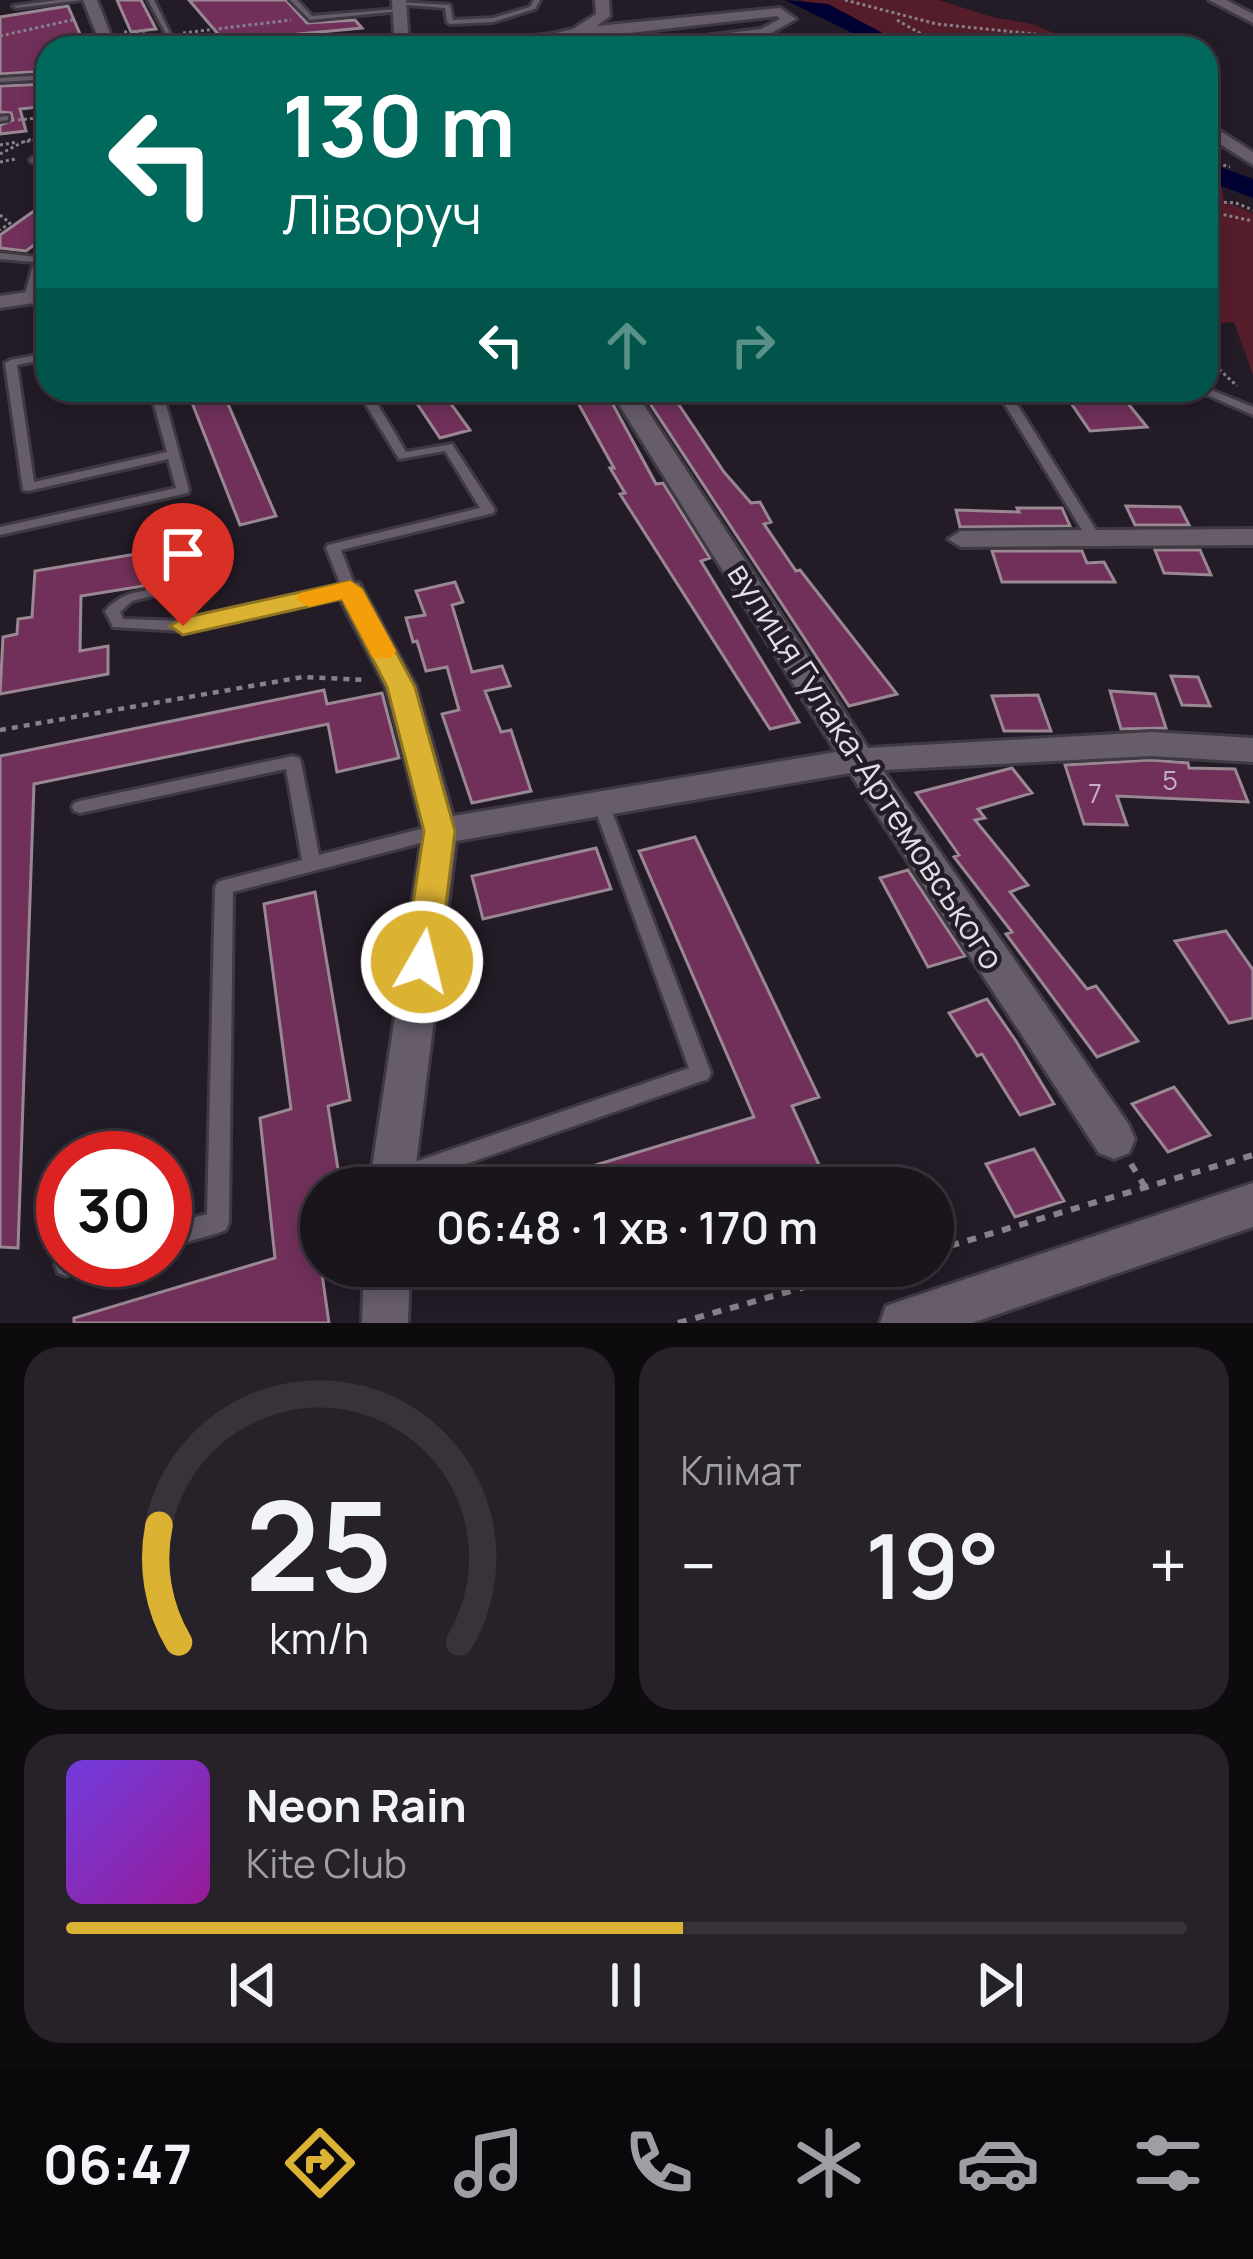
<!DOCTYPE html>
<html lang="uk">
<head>
<meta charset="utf-8">
<style>
	:root { --surface:#1a141c; --page:#272129; --text:#f1f3f6; --muted:#9f9ea3; --line:#38333b; --accent:#dcb233 }
	body { margin:0; font-family:Manrope,sans-serif; background:var(--page); color:var(--text); height:100vh; display:flex; flex-direction:column; font-size:45px; white-space:nowrap }
	* { box-sizing:border-box; margin:0 }
	p { font-size:39px; color:var(--muted) }
	.icon { flex:none; width:66px; height:66px; fill:none; stroke:currentColor; stroke-width:2; stroke-linecap:round; stroke-linejoin:round }
	.map { position:relative; height:1323px; overflow:hidden }
	.sheet { display:flex; flex-direction:column; gap:24px; padding:24px; background:#0e0b0f; flex:1 }
	.sheet>* { flex:none }
	.guide { position:absolute; left:36px; top:36px; width:1182px; height:366px; border-radius:36px; box-shadow:0 6px 18px #0003,0 0 0 3px var(--line); background:#00695c; color:#fff; overflow:hidden }
	.speed { position:absolute; left:36px; top:1131px; display:flex; gap:24px; font-size:60px; font-weight:700; text-align:center }
	.speed>* { display:grid; place-content:center; width:156px; height:156px; border-radius:50%; background:var(--surface); box-shadow:0 6px 18px #0003,0 0 0 3px var(--line); line-height:1 }
	.speed .limit { border:18px solid #d22; background:#fff; color:#111 }
	.pin { position:absolute; display:grid; place-items:center; width:102px; height:102px; color:#fff; margin:-123px -51px; border-radius:50% 50% 50% 0; rotate:-45deg; box-shadow:0 0 12px #0007 }
	.pin .icon { rotate:45deg }
	.me { position:absolute; width:132px; margin:-66px; rotate:8deg; stroke-linejoin:round; filter:drop-shadow(0 0 9px #0008) }
	.turn { display:flex; align-items:center; gap:42px; height:252px; padding:0 48px; font-size:54px }
	.turn .icon { width:156px; height:156px; stroke-width:2.5 }
	.turn b { display:block; font-size:84px; line-height:102px }
	.lanes { display:flex; align-items:center; height:114px; padding:0 48px; background:#0003; justify-content:center; gap:60px; direction:ltr }
	.lanes .off { opacity:.35 }
	.big { font-size:90px; font-weight:600; line-height:1.1 }
	.sheet .tile { flex:1; display:flex; flex-direction:column; justify-content:center; gap:18px; min-width:0; padding:0 42px; border-radius:36px; background:var(--page) }
	.sheet .dial { align-items:center; gap:0 }
	.dial svg { height:312px; overflow:visible; fill:none; stroke:var(--line); stroke-width:7; stroke-linecap:round; text-anchor:middle }
	.dial text { fill:var(--text); stroke:none }
	.song { display:flex; align-items:center; gap:36px }
	.cover { width:144px; height:144px; border-radius:18px; background:linear-gradient(135deg,hsl(260 70% 55%),hsl(300 70% 35%)) }
	.played { height:12px; border-radius:6px; background:linear-gradient(90deg,var(--accent) 55%,var(--line) 55%) }
	.keys { display:flex; justify-content:space-around; direction:ltr }
	.heat { display:flex; justify-content:space-between; align-items:center; font-size:66px; direction:ltr }
	.sheet .tiles { flex:1; display:grid; gap:24px; grid-template-columns:1fr 1fr }
	.tile:last-child { grid-column:span 2 }
	.trip { position:absolute; left:300px; top:1167px; width:654px; height:120px; border-radius:60px; background:var(--surface); box-shadow:0 6px 18px #0003,0 0 0 3px var(--line); font-weight:600; line-height:120px; text-align:center }
	.tab-bar { display:flex; height:192px; justify-content:space-around; align-items:center; background:#0a080b; color:var(--muted) }
	.tab-bar .icon { width:84px; height:84px }
	.tab-bar .selected { color:var(--accent) }
	.tab-bar b { font-size:54px; color:var(--text) }
	.map>svg:first-child { display:block }
</style>
</head>
<body>
<div class="map">
<svg width="1253" height="1323" viewBox="0 0 1253 1323">
	<rect width="100%" height="100%" fill="#231b26"/>
	<path fill="#551d29" d="M800,0H939L992,17L1032,24L1090,48H900Z
		M1206,182L1222,188L1224,201L1253,213V375L1234,322L1206,325Z"/>
	<g fill="none" stroke-linecap="round" stroke-linejoin="round">
		<path fill="#003" fill-rule="evenodd" d="M785,0L828,4L911,48H883Z
			M1206,162L1253,179V198L1206,180Z"/>
	</g>
	<path fill="#703059" stroke="#998892" stroke-width="3" d="M117,0H141L156,29L131,32Z
		M189,0H286L307,23L355,20L362,28L224,41Z
		M68,6L86,48H48V71L0,74V17Z
		M48,84V106L20,109L26,131L0,134V125L13,120L11,113L0,112V86Z
		M48,201V235L26,251L0,248V235Z
		M187,390H222L276,516L240,525Z
		M408,390H441L470,430L440,438Z
		M641,390H669L724,472L751,503L760,502L771,522L764,524L796,571L800,570L897,694L849,706Z
		M1062,390H1094L1104,402L1126,401L1147,427L1090,431Z
		M610,399L656,484L663,483L710,558L701,561L799,722L770,729L620,494L625,493L610,468H614L578,403Z
		M1126,506L1180,507L1189,525H1135Z
		M1017,508H1062L1070,526L960,527L956,510L1019,512Z
		M1155,550H1200L1211,575L1164,573Z
		M992,551H1082L1087,563L1104,562L1115,582H1002Z
		M142,553L143,586L81,596L80,651L108,646V674L0,694L3,637L17,634L18,619L32,617L35,571Z
		M455,582L463,602L452,605L472,672L502,666L510,686L485,691L501,732L511,730L531,791L472,803L442,714L459,710L447,667L426,671L417,641L413,642L406,618L425,615L416,591Z
		M1171,676L1198,677L1210,706L1182,705Z
		M324,690L327,704L382,693L399,758L337,772L328,724L34,784L18,1248L0,1247V756Z
		M1110,691L1155,694L1166,728L1121,729Z
		M1038,695L1051,731H1004L992,696Z
		M1151,760L1188,763L1189,768L1235,769L1248,802L1117,796L1127,825L1084,824L1065,765Z
		M1012,768L1032,793L978,809L985,818L975,820L1028,885L1010,892L1087,989L1096,986L1138,1041L1097,1057L1006,934L1012,932L954,857L959,855L916,793Z
		M695,837L819,1097L792,1106L820,1167L754,1188H537L536,1183L754,1117L639,851Z
		M596,848L611,889L483,919L472,876Z
		M908,870L965,956L928,967L880,878Z
		M315,892L350,1100L328,1106L341,1188H321L318,1246L329,1323H74V1318L275,1258L260,1118L291,1109L264,904Z
		M1226,931L1253,970V1018L1229,1023L1175,941Z
		M987,999L1016,1041L1054,1104L1020,1115L982,1054L977,1056L949,1013Z
		M1174,1087L1210,1135L1168,1152L1132,1104Z
		M1034,1149L1064,1201L1015,1217L986,1164Z"/>
	<g fill="none" stroke-linecap="round" stroke-linejoin="round">
		<defs>
			<path id="service" d="M58,0H82L16,8L13,6Z
				M148,0H154L171,35L166,34Z
				M290,0H297L312,16L397,9L400,11L310,20Z
				M534,0H540L535,9L493,22L450,24L447,22L445,8L395,4L398,2L450,5L453,20L493,18L530,7Z
				M403,42L401,45L346,48L350,46Z
				M594,46H598L599,48H590Z
				M48,75V79L0,82V78Z
				M8,116V120L0,121V117Z
				M34,157L48,159V165L31,162L30,160Z
				M48,251V259L45,261L34,298L25,300L24,298L34,262L0,259V253L38,257Z
				M48,353V359L17,365L34,482L167,452L150,390H162L189,490L188,493L0,535V527L176,488L168,459L28,491L23,490L5,363L11,360Z
				M1206,388L1253,407V415L1196,390H1206Z
				M357,390H369L406,452L452,444L495,510L493,513L341,550L356,589L354,592L183,631L113,627L105,611C129,585 144,597 165,582C175,575 183,563 192,554H202L204,557L172,591L132,601L120,612L123,619L183,621L341,586L326,548L328,545L480,508L445,451L399,459Z
				M996,390H1008L1101,538L1099,541H1089L1087,538Z
				M293,756L299,758L301,762L319,855L440,824L446,826L449,831L446,836L440,838L233,892L229,1222L226,1230L218,1233L165,1248V1226L207,1214L215,887L218,882L224,880L302,860L286,769L80,813L74,811L72,807L74,803L80,801Z
				M601,798L607,800L609,804L711,1073L708,1079L400,1187L392,1184L389,1177L392,1170L400,1167L689,1068L593,804L595,800Z
				M63,1255V1260H94L91,1268L66,1276L58,1273L55,1265L58,1257Z"/>
			<path id="minor" d="M83,0H97L116,48H102Z
				M392,0H406L409,48H395Z
				M595,0H609L610,16L597,26L780,8L796,19L764,37L703,41L696,37L761,29L780,19L777,16L551,42L417,48L551,34L573,29L596,14Z
				M1209,0H1226L1253,14V23Z
				M1206,122L1253,152V165L1206,135Z
				M48,289V301L0,308V296Z
				M610,390H634L868,748L1151,732L1253,738V762L1151,756L883,770L1129,1125L1135,1139L1129,1153L1114,1159L1099,1153L850,773L456,841L413,1188H369L423,831L386,687L335,589L339,583H359L416,687L453,816L836,752Z
				M1253,529V545L961,547L948,539L961,531Z
				M364,1266H410L408,1323H362Z"/>
			<path id="secondary" d="M1253,1183V1227L972,1323H880L886,1306L903,1300Z"/>
		</defs>
		<use href="#service" stroke="#3f3942" stroke-width="6"/>
		<use href="#minor" stroke="#3f3942" stroke-width="6"/>
		<use href="#secondary" stroke="#3f3942" stroke-width="6"/>
		<path stroke="#88818b" stroke-width="3" stroke-dasharray="3 3" stroke-linecap="butt" d="M845,0L937,24L1094,40L1103,48
			M897,20L946,48
			M124,32L148,31
			M183,33L291,20
			M0,36L76,19
			M124,39L154,36
			M18,120L48,117
			M48,134L23,142L48,138
			M0,145L18,142
			M0,154L23,142
			M1206,160L1230,167
			M0,162L16,159
			M1206,201L1236,203L1253,210
			M1206,211L1253,221
			M0,215L10,223L0,230
			M1206,357L1237,386"/>
		<path stroke="#88818b" stroke-width="4.5" stroke-dasharray="6 6" stroke-linecap="butt" d="M0,730L303,677L367,680"/>
		<path stroke="#88818b" stroke-width="6" stroke-dasharray="9 9" stroke-linecap="butt" d="M1131,1164L1147,1190
			M933,1251L1253,1155
			M678,1323L879,1266"/>
		<use href="#service" fill="#665c6a" fill-rule="evenodd"/>
		<use href="#minor" fill="#665c6a" fill-rule="evenodd"/>
		<use href="#secondary" fill="#665c6a" fill-rule="evenodd"/>
	</g>
	<path fill="#dcb233" stroke="#8f7421" stroke-width="3" d="M350,581L362,589L415,687L455,831L439,962L434,972L422,976L409,972L404,962L424,831L387,687L342,599L183,635L170,626L183,618Z"/>
	<path fill="#f59e0b" d="M350,581L362,589L396,651L392,658H373L342,599L309,607L296,599L300,593Z"/>
	<g text-anchor="middle" stroke-width="9" stroke-linejoin="round" paint-order="stroke">
		<g font-size="27" fill="#c6b1c2">
			<text x="1170" y="790">5</text>
			<text x="1095" y="803">7</text>
		</g>
		<g font-size="33" fill="#e2dce5" stroke="#231b26">
			<text transform="translate(866 766) rotate(57)" y="12">вулиця Гулака-Артемовського</text>
		</g>
	</g>
</svg>
<div class="speed"><div class="limit">30</div></div>
<div class="pin" style="left:183px;top:626px;background:#d93025"><svg class="icon" aria-label="arrive" viewBox="0 0 24 24"><path d="M6 21V4h12l-3 4 3 4H6"/></svg></div>
<svg class="me" style="left:422px;top:962px" viewBox="-20 -20 40 40"><circle r="17" fill="#dcb233" stroke="#fff" stroke-width="3"/><path d="M0-11L8 9 0 5-8 9z" fill="#fff"/></svg>
<div class="trip">06:48 · 1 хв · 170 m</div>
<div class="guide">
<div class="turn"><svg class="icon" aria-label="left" viewBox="0 0 24 24"><path d="M17 20v-9H6M10 6l-5 5 5 5"/></svg><div><b>130 m</b>Ліворуч</div></div>
<div class="lanes"><svg class="icon" aria-label="left" viewBox="0 0 24 24"><path d="M17 20v-9H6M10 6l-5 5 5 5"/></svg><svg class="icon off" aria-label="ahead" viewBox="0 0 24 24"><path d="M12 20V5M6 11l6-6 6 6"/></svg><svg class="icon off" aria-label="right" viewBox="0 0 24 24"><path d="M7 20v-9h11M14 6l5 5-5 5"/></svg></div>
</div>
</div>
<section class="sheet">
<div class="tiles">
<div class="tile dial"><svg viewBox="0 0 100 80">
<path d="M14 69A42 42 0 1 1 86 69"/>
<path d="M14 69A42 42 0 0 1 9 39" stroke="#dcb233"/>
<text x="50" y="56" font-size="32" font-weight="700">25</text>
<text x="50" y="72" font-size="11">km/h</text>
</svg></div>
<div class="tile"><p>Клімат</p>
<div class="heat"><a>−</a><b class="big">19°</b><a>+</a></div>
</div>
<div class="tile">
<div class="song"><i class="cover"></i><div><b>Neon Rain</b><p>Kite Club</p></div></div>
<div class="played"></div>
<div class="keys"><svg class="icon" aria-label="previous" viewBox="0 0 24 24"><path d="M18 5L8 12l10 7zM5 5v14"/></svg><svg class="icon" aria-label="pause" viewBox="0 0 24 24"><path d="M8 5v14M16 5v14"/></svg><svg class="icon" aria-label="next" viewBox="0 0 24 24"><path d="M6 5l10 7-10 7zM19 5v14"/></svg></div>
</div>
</div>
</section>
<nav class="tab-bar">
<b>06:47</b>
<svg class="icon selected" aria-label="directions" viewBox="0 0 24 24"><path d="M12 3l9 9-9 9-9-9zM9 14v-3h6M13 9l2 2-2 2"/></svg>
<svg class="icon" aria-label="music" viewBox="0 0 24 24"><path d="M9 18V5l10-2v13"/><circle cx="6" cy="18" r="3"/><circle cx="16" cy="16" r="3"/></svg>
<svg class="icon" aria-label="phone" viewBox="0 0 24 24"><path d="M5 4h4l2 5-3 2q2 4 5 5l2-3 5 2v4C11 20 4 13 5 4z"/></svg>
<svg class="icon" aria-label="climate" viewBox="0 0 24 24"><path d="M12 3v18M4 7l16 10M4 17L20 7"/></svg>
<svg class="icon" aria-label="car" viewBox="0 0 24 24"><path d="M5 17H2v-5l4-1 3-4h7l3 4 3 1v5h-3M9 17h6M6 11h13"/><circle cx="7" cy="17" r="2"/><circle cx="17" cy="17" r="2"/></svg>
<svg class="icon" aria-label="filters" viewBox="0 0 24 24"><path d="M4 7h16M4 17h16"/><circle cx="9" cy="7" r="2"/><circle cx="15" cy="17" r="2"/></svg>
</nav>
</body>
</html>
